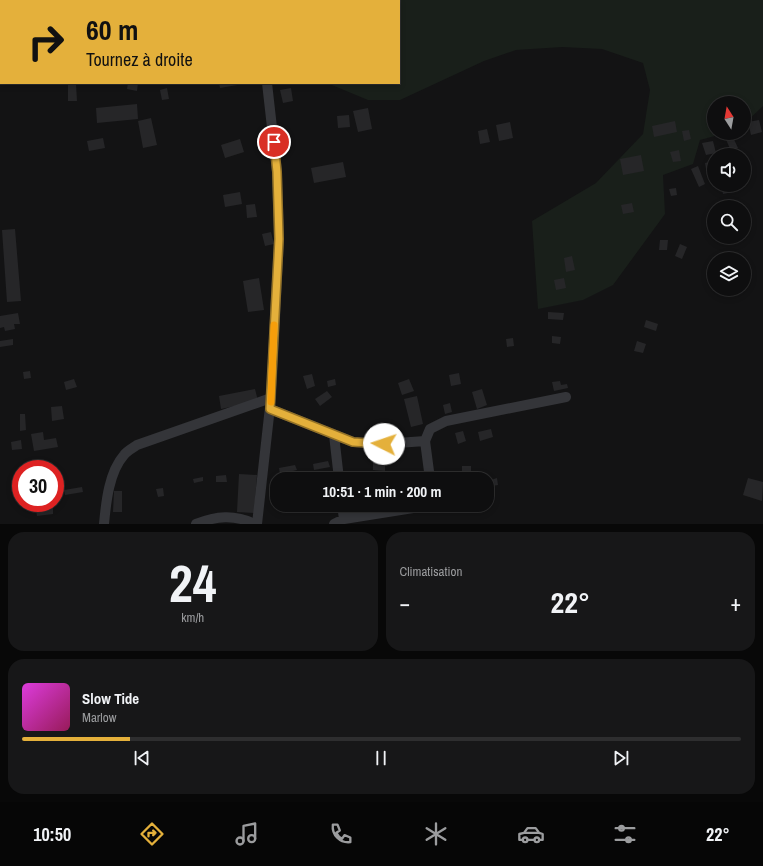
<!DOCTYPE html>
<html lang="fr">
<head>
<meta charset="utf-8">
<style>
	:root { --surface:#0e0e0f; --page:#171718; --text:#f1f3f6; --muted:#9b9c9e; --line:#2e2e2f; --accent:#e4b03b }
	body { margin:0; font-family:"Archivo Narrow",sans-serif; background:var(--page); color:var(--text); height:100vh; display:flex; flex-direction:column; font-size:15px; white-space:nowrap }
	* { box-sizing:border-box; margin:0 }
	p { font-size:13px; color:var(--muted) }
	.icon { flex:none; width:22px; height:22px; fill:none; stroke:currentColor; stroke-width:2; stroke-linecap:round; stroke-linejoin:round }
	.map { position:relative; height:524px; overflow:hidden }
	.sheet { display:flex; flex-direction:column; gap:8px; padding:8px; background:#080808; flex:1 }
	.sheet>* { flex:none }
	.hud { position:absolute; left:0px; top:0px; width:400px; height:84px; box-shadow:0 2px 6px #0003,0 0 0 1px var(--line); background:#e4b03b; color:#111; overflow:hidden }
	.needle { width:26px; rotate:349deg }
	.controls { position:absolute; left:707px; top:96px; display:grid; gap:8px }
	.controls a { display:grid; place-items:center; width:44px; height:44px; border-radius:50%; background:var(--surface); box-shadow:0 2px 6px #0003,0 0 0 1px var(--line); font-size:20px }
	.speed { position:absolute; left:12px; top:460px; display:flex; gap:8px; font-size:20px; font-weight:700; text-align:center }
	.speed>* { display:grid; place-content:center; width:52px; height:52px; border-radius:50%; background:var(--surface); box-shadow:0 2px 6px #0003,0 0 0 1px var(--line); line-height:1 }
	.speed .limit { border:6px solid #d22; background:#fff; color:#111 }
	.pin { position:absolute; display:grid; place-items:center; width:34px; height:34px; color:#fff; margin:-17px; border:2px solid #fff; border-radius:50%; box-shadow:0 1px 4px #0007 }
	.me { position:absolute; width:44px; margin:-22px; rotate:274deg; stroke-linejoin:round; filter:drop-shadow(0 0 3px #0008) }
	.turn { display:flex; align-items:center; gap:14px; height:84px; padding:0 20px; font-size:18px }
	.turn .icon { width:52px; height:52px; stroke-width:2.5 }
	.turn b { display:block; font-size:28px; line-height:34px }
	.big { font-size:30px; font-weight:700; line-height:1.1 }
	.sheet .widget { flex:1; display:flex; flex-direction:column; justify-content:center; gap:6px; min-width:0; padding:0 14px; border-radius:16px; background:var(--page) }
	.sheet .dial { align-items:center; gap:0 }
	.dial b { font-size:52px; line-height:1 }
	.song { display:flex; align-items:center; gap:12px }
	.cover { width:48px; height:48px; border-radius:6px; background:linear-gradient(135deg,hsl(300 70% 55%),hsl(330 70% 35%)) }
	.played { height:4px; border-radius:2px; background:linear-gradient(90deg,var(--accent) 15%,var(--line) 15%) }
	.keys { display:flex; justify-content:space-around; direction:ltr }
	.heat { display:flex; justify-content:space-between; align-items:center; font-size:22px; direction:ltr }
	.sheet .tiles { flex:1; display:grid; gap:8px; grid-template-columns:1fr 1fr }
	.widget:last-child { grid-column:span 2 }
	.trip { position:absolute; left:270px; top:472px; width:224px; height:40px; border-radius:16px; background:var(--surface); box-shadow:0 2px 6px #0003,0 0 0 1px var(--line); font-weight:700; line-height:40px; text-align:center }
	.menu { display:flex; height:64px; justify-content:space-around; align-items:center; background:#060606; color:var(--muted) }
	.menu .icon { width:28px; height:28px }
	.menu .selected { color:var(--accent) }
	.menu b { font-size:18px; color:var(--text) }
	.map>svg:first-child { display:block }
</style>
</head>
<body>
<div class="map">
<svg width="763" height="524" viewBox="0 0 763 524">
	<rect width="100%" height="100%" fill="#131314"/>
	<path fill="#191f1a" d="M250,0H763V106L744,124V103H714V133H726L700,140L693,164L663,175L665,214L613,285L583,300L538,309L532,221L596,183L643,134L650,90L643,63L602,49L562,47L516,50L484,61L400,100H368L327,83H399V1Z"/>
	<path fill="#262628" d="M128,83H138L137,91L127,89Z
		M219,83H242L243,84L220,88Z
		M76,84L77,101H68V85Z
		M167,88L169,99L162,100L160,90Z
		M291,88L293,101L283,103L280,90Z
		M137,104L138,119L97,123L96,108Z
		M368,108L372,129L358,132L353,111Z
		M349,115L350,127L338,128L337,116Z
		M151,118L157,145L143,148L138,121Z
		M759,120L762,132L751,135L748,122Z
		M675,121L677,132L654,137L652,126Z
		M510,122L513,138L499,141L496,125Z
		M487,129L490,142L480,144L478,131Z
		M689,130L691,139L684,141L682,131Z
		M731,133L738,148L731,151L724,135Z
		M103,138L105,148L89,151L87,141Z
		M240,139L244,152L225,158L221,145Z
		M713,141L716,153L706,155L702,143Z
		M679,150L681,161L673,162L670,152Z
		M641,155L644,171L623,175L620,159Z
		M714,161V167L706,169L705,163Z
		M343,162L346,177L314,183L311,168Z
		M698,166L705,184L699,187L691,169Z
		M721,185H731L733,192L723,194Z
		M676,188L677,195L671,196L669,189Z
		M240,192L242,204L225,207L223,195Z
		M632,203L634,212L623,214L621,205Z
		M255,204L257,217L247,218L246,205Z
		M15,229L21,301L7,302L2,230Z
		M271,232L274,244L265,246L262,234Z
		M660,240H668L667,250H659Z
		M680,244L687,247L682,259L675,256Z
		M572,256L575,270L566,272L564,258Z
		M259,278L264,310L248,312L243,281Z
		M564,278L566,288L556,290L554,280Z
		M548,312L564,313L563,320L548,319Z
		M18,313L20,324H14L15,329L5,331L4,327L0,328V316Z
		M646,320L658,324L656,331L644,327Z
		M552,336L561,337L560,344L552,343Z
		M513,338L514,346L507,347L506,339Z
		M13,339V345L0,347V341Z
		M637,341L646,344L643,353L634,351Z
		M30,371L31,378L24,379L23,372Z
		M459,373L461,384L451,386L449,375Z
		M312,374L315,386L307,389L303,376Z
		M74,379L77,387L66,390L64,382Z
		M335,379L336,385L328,387L327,381Z
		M409,379L414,391L402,395L398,383Z
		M560,381L561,385L567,384L568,388L554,391L552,382Z
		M255,389L258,401L221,409L219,396Z
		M482,389L487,405L477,409L472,392Z
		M327,391L332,397L320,406L315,399Z
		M417,396L423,424L411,427L404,399Z
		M450,403L452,412L445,414L443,405Z
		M62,406L64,419L52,421L51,407Z
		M20,414H25L26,430L20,431Z
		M491,429L493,437L480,441L478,432Z
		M463,431L466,441L458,444L455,433Z
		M43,432L44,440L56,438L58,447L34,451L31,434Z
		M21,440L22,449L12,450L11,442Z
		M373,460L385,461V471L373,470Z
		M328,461L330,467L314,470L313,464Z
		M295,465L297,470L280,474L279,468Z
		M462,466H471V475H462Z
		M239,474L257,475L254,513L237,512Z
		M226,475L227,482H216V476Z
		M203,477V481L194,483L193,479Z
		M497,478L498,485L492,486L491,480Z
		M748,478L763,482L762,501L743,495Z
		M82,487L83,492L65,495L64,490Z
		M163,488L164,496L158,497L156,489Z
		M114,491H122V512H113Z
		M286,505H303L301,512L285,507Z
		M53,507V514L37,516L36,510Z"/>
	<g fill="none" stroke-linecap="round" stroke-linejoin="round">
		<path stroke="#343539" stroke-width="10" d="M270,409L353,442L384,444L425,441
			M334,435L339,479
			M430,479L425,441L430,429L446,421L566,397
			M342,505L344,519
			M104,524C106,502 109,472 124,455C127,451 133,448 137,445L271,398
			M196,524C216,516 234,514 255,524
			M257,524L271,398L279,239L277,172L267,83
			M334,524L344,519L432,505"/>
	</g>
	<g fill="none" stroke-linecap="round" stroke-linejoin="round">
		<defs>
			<path id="route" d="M274,142L277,172L279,239L270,409L353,442L384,444"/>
		</defs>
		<use href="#route" stroke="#947226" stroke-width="10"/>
		<use href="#route" stroke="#e4b03b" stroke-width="7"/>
		<path stroke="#f59e0b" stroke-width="7" d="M271,402L274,325"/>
	</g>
</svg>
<div class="controls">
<a><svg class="needle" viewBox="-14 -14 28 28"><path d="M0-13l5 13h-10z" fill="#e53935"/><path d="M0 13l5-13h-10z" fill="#9b9c9e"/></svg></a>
<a><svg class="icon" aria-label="sound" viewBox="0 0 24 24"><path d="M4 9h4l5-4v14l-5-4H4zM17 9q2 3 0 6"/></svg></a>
<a><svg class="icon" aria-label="search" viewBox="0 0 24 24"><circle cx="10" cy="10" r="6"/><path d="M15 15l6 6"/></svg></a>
<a><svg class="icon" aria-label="layers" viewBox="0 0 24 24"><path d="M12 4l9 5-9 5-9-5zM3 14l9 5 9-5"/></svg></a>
</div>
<div class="speed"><div class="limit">30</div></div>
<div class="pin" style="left:274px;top:142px;background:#d93025"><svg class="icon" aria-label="arrive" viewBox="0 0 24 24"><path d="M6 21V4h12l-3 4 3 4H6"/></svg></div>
<svg class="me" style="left:384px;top:444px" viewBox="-20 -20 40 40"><circle r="19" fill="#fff"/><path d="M0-13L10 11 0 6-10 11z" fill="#e4b03b"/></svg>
<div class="trip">10:51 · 1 min · 200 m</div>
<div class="hud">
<div class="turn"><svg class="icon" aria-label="right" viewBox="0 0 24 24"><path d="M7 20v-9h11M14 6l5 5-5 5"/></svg><div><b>60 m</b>Tournez à droite</div></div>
</div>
</div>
<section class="sheet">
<div class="tiles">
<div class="widget dial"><b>24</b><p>km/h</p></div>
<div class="widget"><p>Climatisation</p>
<div class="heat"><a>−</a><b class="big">22°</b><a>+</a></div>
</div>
<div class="widget">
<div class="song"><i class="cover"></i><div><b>Slow Tide</b><p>Marlow</p></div></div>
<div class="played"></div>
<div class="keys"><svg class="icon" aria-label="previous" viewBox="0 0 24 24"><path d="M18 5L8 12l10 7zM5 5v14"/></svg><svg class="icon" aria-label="pause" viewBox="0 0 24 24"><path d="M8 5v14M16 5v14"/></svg><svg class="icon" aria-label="next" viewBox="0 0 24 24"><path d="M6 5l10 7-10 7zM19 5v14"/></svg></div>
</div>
</div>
</section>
<nav class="menu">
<b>10:50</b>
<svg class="icon selected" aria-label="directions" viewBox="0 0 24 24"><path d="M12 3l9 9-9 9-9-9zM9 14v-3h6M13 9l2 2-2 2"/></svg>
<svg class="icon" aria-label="music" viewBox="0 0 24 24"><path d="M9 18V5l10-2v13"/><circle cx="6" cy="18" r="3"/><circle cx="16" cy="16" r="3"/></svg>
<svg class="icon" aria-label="phone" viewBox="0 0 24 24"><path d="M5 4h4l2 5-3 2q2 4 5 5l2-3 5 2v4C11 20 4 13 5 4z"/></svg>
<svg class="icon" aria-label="climate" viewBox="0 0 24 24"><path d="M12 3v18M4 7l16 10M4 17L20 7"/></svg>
<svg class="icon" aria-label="car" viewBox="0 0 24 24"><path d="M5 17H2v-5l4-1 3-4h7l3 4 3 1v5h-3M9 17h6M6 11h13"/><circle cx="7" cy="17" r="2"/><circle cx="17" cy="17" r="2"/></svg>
<svg class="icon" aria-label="filters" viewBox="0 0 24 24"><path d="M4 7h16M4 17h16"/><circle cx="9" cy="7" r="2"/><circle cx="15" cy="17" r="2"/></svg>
<b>22°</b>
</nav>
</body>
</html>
